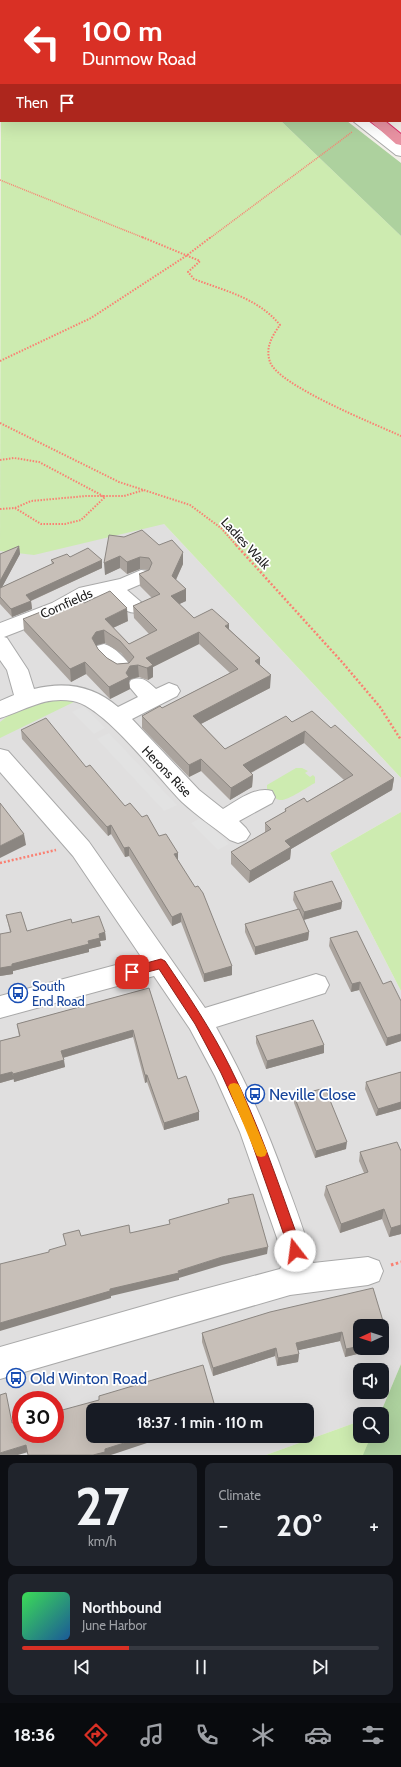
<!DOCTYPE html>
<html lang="en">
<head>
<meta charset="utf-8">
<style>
	:root { --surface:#171b24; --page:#20242c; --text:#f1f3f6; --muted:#9ea1a6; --line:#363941; --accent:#d93025 }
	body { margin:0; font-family:Cabin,sans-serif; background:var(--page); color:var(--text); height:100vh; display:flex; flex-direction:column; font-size:15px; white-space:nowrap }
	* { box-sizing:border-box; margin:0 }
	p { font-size:13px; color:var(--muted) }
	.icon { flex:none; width:22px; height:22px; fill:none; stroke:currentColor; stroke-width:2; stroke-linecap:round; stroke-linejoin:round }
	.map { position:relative; height:1455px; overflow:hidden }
	.sheet { display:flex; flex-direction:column; gap:8px; padding:8px; background:#0d0f14; flex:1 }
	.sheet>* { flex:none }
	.top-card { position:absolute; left:0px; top:0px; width:401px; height:122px; box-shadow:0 4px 16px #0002; background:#d93025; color:#fff; overflow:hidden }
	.needle { width:26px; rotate:267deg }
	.controls { position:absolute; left:353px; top:1319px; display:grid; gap:8px }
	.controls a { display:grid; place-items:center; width:36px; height:36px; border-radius:8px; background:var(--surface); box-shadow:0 4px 16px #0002; font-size:20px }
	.speed { position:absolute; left:12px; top:1391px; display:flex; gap:8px; font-size:20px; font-weight:700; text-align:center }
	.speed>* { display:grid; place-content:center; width:52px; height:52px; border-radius:50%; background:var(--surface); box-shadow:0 4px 16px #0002; line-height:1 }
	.speed .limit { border:6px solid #d22; background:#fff; color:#111 }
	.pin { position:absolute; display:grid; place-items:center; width:34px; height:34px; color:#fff; margin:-17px; border-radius:8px; box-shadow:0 2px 6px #0006 }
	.me { position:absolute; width:44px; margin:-22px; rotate:345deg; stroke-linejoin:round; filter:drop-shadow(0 0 3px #0008) }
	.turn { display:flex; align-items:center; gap:14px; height:84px; padding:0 16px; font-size:18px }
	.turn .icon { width:52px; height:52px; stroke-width:2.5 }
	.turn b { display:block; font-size:28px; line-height:34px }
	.then { display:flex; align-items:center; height:38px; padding:0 16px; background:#0003; gap:8px; font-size:15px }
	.big { font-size:30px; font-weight:800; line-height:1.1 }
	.sheet .card { flex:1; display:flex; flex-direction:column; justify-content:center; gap:6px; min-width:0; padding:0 14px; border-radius:8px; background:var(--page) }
	.sheet .dial { align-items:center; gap:0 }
	.dial b { font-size:52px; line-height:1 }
	.song { display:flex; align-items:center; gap:12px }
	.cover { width:48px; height:48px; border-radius:6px; background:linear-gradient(135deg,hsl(130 70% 55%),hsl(210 70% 35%)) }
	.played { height:4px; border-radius:2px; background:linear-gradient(90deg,var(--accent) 30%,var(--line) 30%) }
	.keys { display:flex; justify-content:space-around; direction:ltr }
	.heat { display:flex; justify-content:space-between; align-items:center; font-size:22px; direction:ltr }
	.sheet .tiles { flex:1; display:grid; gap:8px; grid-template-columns:1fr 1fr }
	.card:last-child { grid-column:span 2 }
	.trip { position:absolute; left:86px; top:1403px; width:228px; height:40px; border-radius:8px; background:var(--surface); box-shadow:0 4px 16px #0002; font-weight:800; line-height:40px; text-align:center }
	.tabs { display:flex; height:64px; justify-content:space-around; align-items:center; background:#090b0e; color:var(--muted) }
	.tabs .icon { width:28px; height:28px }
	.tabs .selected { color:var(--accent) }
	.tabs b { font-size:18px; color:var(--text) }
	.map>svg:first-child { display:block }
</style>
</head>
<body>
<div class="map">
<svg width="401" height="1455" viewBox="0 0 401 1455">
	<rect width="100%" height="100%" fill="#f2efe9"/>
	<path fill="#e0dfdf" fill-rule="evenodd" d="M0,452L164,524L401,778V812L330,853L401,991V1364L380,1414H360V1421L266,1455H0ZM360,1326H382V1348H360ZM360,1370H382V1392H360ZM21,1400H55V1434H21ZM93,1410H307V1436H93Z"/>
	<path fill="#eef0d5" d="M0,0H153L154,1H1L0,99Z"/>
	<path fill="#cdebb0" d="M1,98V121H281L401,236V778L164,524L34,555L0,551Z
		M54,699L78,700L0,738V722C16,708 34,705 54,699Z
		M296,768H302L308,771L305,773L310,777L313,775L315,777V783C307,787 288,801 280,800C274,799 270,794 267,790V785Z
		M401,812V991L330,853Z
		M401,1373V1455H266L360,1421V1436H382V1414H380Z"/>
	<path fill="#add19e" d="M281,121H347L401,163V236Z
		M401,1364V1455H363L371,1436H382V1414H380Z"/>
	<path fill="#e2e2e2" d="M84,706L105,728L94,734L72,712Z
		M109,733L177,805L164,811L97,739Z
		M202,817L229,844L218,850L191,823Z"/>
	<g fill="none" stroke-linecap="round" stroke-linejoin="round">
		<defs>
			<path id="minor" d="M353,121H368L401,145V156L396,155Z
				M141,570L148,571L151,576L148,581L127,590L141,602L144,607L141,612C126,616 118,604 107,595L92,598L66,613L4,637L7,638L28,670L34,689C65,681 94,686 118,707L138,697L128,685L131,680C143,676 147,681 156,689L169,683L177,686L180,691L177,696L132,719L199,790L223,809C237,801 255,786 272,791L275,797L272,803L239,821L246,828L250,834L246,840L238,843L230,840C214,827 197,816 182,802C158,778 104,706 73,701C43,696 27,710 0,718V701L14,695L7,670L0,660V623L52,603L79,588L120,579Z
				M104,644C115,647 126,659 133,669L129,674C114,679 101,664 94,651L97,646Z
				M0,749L8,751L89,842L205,1008L316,974L325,977L329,985L325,993L216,1027C244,1077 267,1128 286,1182C296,1209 306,1235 313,1263L368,1257L379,1261L383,1271L379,1281L368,1285L290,1295L0,1379V1347L175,1297L276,1270L280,1269L283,1263L277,1238L240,1132L215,1076L190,1029L154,976L0,1018V996L142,958L73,856L0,772Z"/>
			<path id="highway" d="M227,0H239L240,1H228Z
				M247,0H259L260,1H248Z
				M370,121H385L401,134V145L396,144Z"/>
		</defs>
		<use href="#minor" stroke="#a9a9a9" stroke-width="2"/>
		<use href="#highway" stroke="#dc2a67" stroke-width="2"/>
		<path stroke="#fa8072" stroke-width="1.5" stroke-dasharray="1 1" stroke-linecap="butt" d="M0,180L144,238
			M210,238L352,132"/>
		<path stroke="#fa8072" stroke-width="2" stroke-dasharray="1.5 1.5" stroke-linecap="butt" d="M142,237L200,261L188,272L194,279C225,291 258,298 280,325C272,336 265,348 270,362C279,386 375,424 401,436
			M0,361L91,318L186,256L211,237
			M0,423L119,482L190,505L221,528L237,546
			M0,460L14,458L39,462L105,497
			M15,508L41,524H65L81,520L105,497
			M0,509L15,508L31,501L86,496H124L144,490"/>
		<path stroke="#fa8072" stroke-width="2.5" stroke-dasharray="2 2" stroke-linecap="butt" d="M236,545L342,662L380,707L401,740
			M0,863L56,850"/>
		<path stroke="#fa8072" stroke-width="3" stroke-dasharray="2.5 2.5" stroke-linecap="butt" d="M391,1265L401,1262"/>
		<use href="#minor" fill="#fff" fill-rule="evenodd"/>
		<use href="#highway" fill="#e892a2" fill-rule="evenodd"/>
	</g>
	<path fill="#aba49e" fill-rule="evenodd" d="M109,535L159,545L183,564L176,580L186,589V601L179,604L194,618L229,629L260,658V665L270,688L201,724L225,749L292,722L331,728L394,778L392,790L291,849L290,859L249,883L231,864V852L265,833V823L285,812V809L307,802L344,780L304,743L251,773L253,775L252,787L230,800L201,771L189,777L142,728V716L162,708L230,673L199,644L153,667V677L148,680L139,677L131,679L129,681L130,689L110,699L86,674L71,682L24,631L23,619L49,617L84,603L128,621L113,628L129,644L149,634L134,618L133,606L152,598L140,586L139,574L148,570L140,569L127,574L120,568L105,575ZM105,643L121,653L129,663L117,664L107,658L98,649L96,645H97Z
		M19,546L20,554L2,587L52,564L51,560L70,557L102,560V568L31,601L32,609L12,617L0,604V554Z
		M21,730L86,767L125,806L142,817L159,836L178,860L232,966V975L204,982L181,922L172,926L129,856L125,857L111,834L108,836L22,739Z
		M294,892L342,902L341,909L304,920L309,932L308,940L255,955L245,932V924L298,910L293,900Z
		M6,915L27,931L72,923L105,932L106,940L100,941L101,946L89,949V952L13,971V974L0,976L10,932Z
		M330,938L383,984L401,1001V1041L386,1046L359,990L351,992L329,946Z
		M149,988L178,1079L199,1112V1120L164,1130L147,1082L145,1083L133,1037L63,1058L65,1067L14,1082V1079L0,1083V1041L19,1036L17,1024Z
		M256,1036L324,1045V1053L266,1069L256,1043Z
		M401,1072V1109L376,1116L365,1089L366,1082Z
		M294,1096L346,1149L315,1158L294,1103Z
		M401,1151V1234L389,1237L382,1219L340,1233L324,1195L326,1186L364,1173L359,1161L360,1152Z
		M360,1326L374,1350L345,1357L340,1341L298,1350L299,1354L298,1362L277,1366L275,1356L213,1376L202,1342V1333Z"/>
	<path fill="#8b8681" d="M19,546L20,554L0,591V581Z
		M183,552V564L172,588V576Z
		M120,556V568L105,575L104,563Z
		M140,557V569L127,574V562Z
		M102,560V568L28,602L31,601L32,609L12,617L11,609L26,595Z
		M186,589V601L171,608V596Z
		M127,608L128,621L106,631L105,619Z
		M229,624V636L225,626Z
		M104,630L105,643L97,645L93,650L92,638L96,632Z
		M199,632V644L153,667V677L148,680L147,668L146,658Z
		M260,658V670L255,661Z
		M85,662L86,674L71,682L70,669Z
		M138,665L139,677L131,679L129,681L130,689L110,699L109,687L126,673L130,666Z
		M271,675L270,688L193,728V716Z
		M305,731L304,743L243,777V765Z
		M201,759V771L189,777V765Z
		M253,775L252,787L230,800L231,788Z
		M394,778L392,790L291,849L290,859L249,883L250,871L285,841Z
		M111,825V834L108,836L107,827Z
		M24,834L26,845L0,858V846Z
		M129,847V856L125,857L124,848Z
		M178,853V862L174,854Z
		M342,902L341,909L303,920L304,912Z
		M181,913V922L172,926V917Z
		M105,932L106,940L100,941L101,946L89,949V952L13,971V974L0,976V968L12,964L88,941L99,934Z
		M309,932L308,940L255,955V947Z
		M232,966V975L204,982V974Z
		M360,982L359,990L351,992L352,984Z
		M133,1030V1037L62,1058L61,1051Z
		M401,1034V1041L386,1046L387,1038Z
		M324,1045V1053L266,1069L267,1061Z
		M64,1060L65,1067L14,1082L13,1074Z
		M12,1072L14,1079L0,1083V1075Z
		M145,1075H147V1082L145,1083Z
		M401,1102V1109L376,1116L378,1109Z
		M199,1112V1120L164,1130V1123Z
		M347,1142L346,1149L315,1158L316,1151Z
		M384,1209L382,1219L340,1233L341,1224Z
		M401,1225V1234L389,1237L391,1228Z
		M268,1247L267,1254L222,1265L179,1278V1280L111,1296V1298L0,1331V1323L110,1289L178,1271L222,1257Z
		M383,1321L382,1326H370V1323Z
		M342,1332L340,1341L295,1351L296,1343Z
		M360,1346V1348H375L374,1350L345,1357L346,1349Z
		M276,1348L275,1356L213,1376V1368Z
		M299,1354L298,1362L277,1366L278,1358Z
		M146,1436H168L111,1455H93L105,1449Z
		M26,1445L28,1452L18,1455H0V1453Z"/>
	<path fill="#c7bfb8" stroke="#8b8681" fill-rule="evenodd" d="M142,530L159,545L172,540L183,552L172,576L186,589L171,596L194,618L212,609L229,624L225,626L260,658L255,661L271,675L193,716L225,749L286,716L292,722L312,711L331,728L335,725L394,778L285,841L291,847L250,871L231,852L271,829L265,823L286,811L285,809L304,798L307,802L353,775L305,731L243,765L253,775L231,788L201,759L189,765L142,716L160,706L162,708L238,669L199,632L146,658L153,665L147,668L138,665L130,666L126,673L129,677L109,687L85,662L70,669L23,619L43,611L49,617L82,601L84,603L110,591L127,608L105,619L129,644L157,630L133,606L160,594L139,574L149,570L152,563L149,558L140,557L127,562L120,556L104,563L109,535L124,537ZM104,630L120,641L134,657L129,663L117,664L107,658L98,649L92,638L96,632Z
		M19,546L0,581V554Z
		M88,548L102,560L26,595L31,601L11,609L0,597V588L54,563L51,560L67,554L70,557Z
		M46,718L86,767L90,765L125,806L130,803L142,817L147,815L159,836L166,834L178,853L174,854L195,887L198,886L203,893L232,966L204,974L181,913L172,917L129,847L124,848L111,825L107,827L21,730Z
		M0,803L24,834L0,846Z
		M332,881L342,902L304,912L294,892Z
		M299,909L309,932L255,947L245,924Z
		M21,912L27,931L71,919L72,923L99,916L105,932L99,934L100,938L88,941L89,944L12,964V966L0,968V934L11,932L6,915Z
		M357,931L383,984L391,981L401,1001V1034L387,1038L360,982L352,984L330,938Z
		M149,988L178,1079L186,1076L199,1112L164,1123L147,1075H145L133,1030L61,1051L64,1060L13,1074L12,1072L0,1075V1041L20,1036L17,1024Z
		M313,1020L324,1045L267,1061L256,1036Z
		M401,1072V1102L378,1109L366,1082Z
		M325,1088L347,1142L316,1151L294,1096Z
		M397,1142L401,1151V1225L391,1228L384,1209L341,1224L326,1186L368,1172L360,1152Z
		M253,1194L268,1247L222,1257L178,1271L179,1273L110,1289V1291L0,1323V1264L49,1252V1250L66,1245L63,1234L79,1230L81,1236L129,1225L130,1233L170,1224L169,1220L229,1203L228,1199Z
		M373,1288L383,1321L370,1323L371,1326H360V1346L346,1349L342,1332L296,1343L299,1354L278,1358L276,1348L213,1368L202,1333L270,1312Z
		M203,1365L216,1410H93V1436H146L105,1449V1452L93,1455H28L26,1445L0,1453V1395L6,1393L12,1423L21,1421V1434H55V1412L99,1400V1396Z"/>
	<path fill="#d93025" stroke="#8d1f18" d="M161,959L165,961C188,995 211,1029 230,1067C258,1122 277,1180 298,1238L301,1251L300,1255L295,1257L291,1255L248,1132L221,1073L195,1024L159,969L132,976L128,975L127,972L128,968Z"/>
	<path fill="#f59e0b" d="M234,1083L238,1084L240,1087L267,1152L265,1156L261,1157L257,1156L255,1152L228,1087L230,1084Z"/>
	<defs>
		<symbol id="bus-ring" viewBox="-11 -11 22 22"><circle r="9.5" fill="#fff" stroke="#1a4fb4" stroke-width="1.5"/><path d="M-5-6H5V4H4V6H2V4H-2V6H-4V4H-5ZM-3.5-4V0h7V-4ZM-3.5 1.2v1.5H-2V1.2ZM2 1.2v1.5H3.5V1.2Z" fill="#1a4fb4"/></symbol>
	</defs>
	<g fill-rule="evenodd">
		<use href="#bus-ring" x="7" y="982" width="22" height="22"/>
		<use href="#bus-ring" x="244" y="1083" width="22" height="22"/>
		<use href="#bus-ring" x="5" y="1367" width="22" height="22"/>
	</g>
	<g text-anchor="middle" stroke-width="3.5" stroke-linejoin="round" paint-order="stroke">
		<g font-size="13" fill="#222" stroke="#fff">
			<text transform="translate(246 543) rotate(47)" y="5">Ladies Walk</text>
			<text transform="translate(66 603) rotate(-24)" y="5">Cornfields</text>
			<text transform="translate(167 771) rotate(46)" y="5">Herons Rise</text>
		</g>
		<g font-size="13" fill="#164399" stroke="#fff" text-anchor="start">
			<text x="32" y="991">South<tspan x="32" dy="15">End Road</tspan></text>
		</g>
		<g font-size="16" fill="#164399" stroke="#fff" text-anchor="start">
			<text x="269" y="1100">Neville Close</text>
			<text x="30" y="1384">Old Winton Road</text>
		</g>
	</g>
</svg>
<div class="controls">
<a><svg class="needle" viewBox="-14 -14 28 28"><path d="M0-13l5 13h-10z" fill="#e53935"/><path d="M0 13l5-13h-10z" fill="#9ea1a6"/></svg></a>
<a><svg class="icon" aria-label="sound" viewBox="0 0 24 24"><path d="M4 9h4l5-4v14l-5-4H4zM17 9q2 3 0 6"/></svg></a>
<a><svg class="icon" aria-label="search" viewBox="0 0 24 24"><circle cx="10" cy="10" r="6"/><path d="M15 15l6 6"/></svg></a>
</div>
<div class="speed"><div class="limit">30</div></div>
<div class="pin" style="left:132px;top:972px;background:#d93025"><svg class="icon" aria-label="arrive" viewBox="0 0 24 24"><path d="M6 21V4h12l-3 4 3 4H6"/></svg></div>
<svg class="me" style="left:295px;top:1251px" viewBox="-20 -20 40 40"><circle r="19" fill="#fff"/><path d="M0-13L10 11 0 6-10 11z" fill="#d93025"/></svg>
<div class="trip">18:37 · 1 min · 110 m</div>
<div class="top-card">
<div class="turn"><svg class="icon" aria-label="left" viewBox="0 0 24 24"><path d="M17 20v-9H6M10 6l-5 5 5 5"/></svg><div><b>100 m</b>Dunmow Road</div></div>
<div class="then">Then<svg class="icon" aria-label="arrive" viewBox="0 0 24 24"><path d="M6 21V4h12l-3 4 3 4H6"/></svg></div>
</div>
</div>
<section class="sheet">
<div class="tiles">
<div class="card dial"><b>27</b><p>km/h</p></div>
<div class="card"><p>Climate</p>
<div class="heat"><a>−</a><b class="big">20°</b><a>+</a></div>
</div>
<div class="card">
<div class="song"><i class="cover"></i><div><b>Northbound</b><p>June Harbor</p></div></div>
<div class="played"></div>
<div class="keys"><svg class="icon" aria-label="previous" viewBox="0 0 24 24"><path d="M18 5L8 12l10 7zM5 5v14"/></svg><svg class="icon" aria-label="pause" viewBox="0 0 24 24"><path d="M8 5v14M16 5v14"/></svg><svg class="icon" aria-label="next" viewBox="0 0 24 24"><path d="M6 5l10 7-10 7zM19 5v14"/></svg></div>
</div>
</div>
</section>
<nav class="tabs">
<b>18:36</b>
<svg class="icon selected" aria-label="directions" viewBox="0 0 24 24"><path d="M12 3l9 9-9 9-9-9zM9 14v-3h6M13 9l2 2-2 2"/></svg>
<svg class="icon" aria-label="music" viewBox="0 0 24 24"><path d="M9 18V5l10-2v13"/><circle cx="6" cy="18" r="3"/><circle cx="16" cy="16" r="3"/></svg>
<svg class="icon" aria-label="phone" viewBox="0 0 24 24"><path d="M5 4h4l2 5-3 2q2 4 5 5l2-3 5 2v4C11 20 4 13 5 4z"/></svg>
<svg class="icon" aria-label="climate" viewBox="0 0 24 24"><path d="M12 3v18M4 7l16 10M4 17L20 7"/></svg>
<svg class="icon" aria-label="car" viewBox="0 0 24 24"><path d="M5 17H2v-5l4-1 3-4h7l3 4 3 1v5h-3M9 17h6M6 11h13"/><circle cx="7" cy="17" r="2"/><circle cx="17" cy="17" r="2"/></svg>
<svg class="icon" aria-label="filters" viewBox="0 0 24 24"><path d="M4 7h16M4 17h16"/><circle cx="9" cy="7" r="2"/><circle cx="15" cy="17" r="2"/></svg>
</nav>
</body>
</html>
